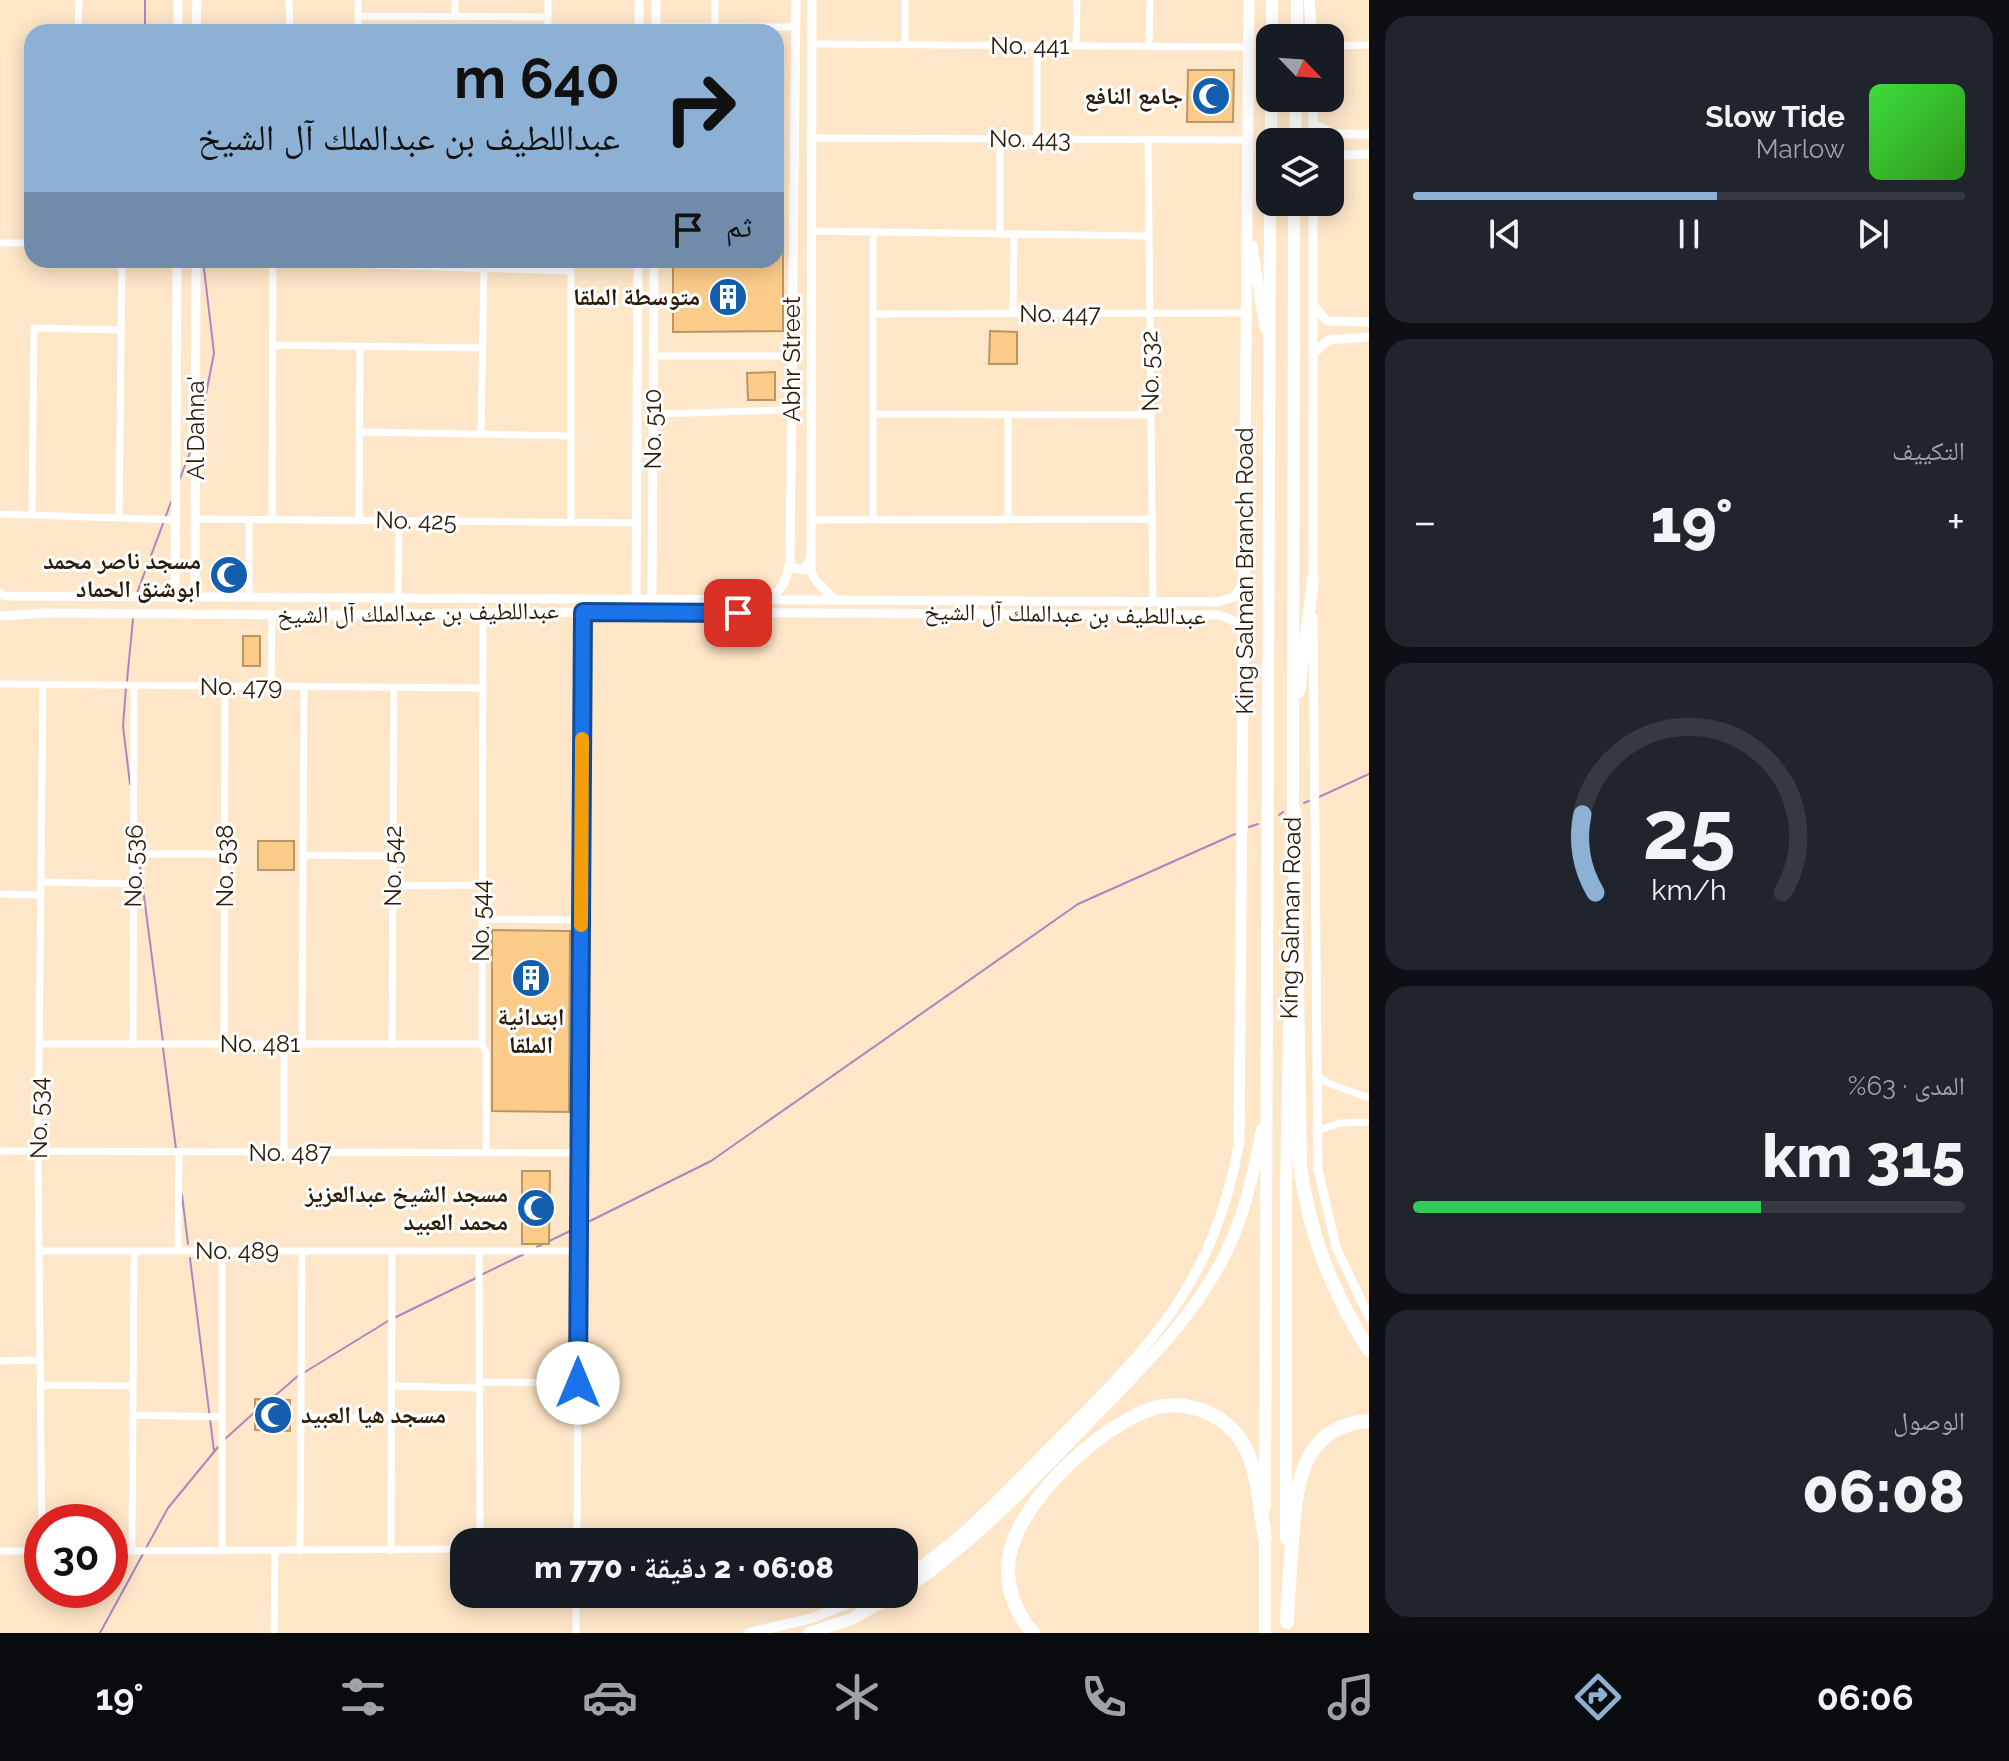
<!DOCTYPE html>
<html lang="ar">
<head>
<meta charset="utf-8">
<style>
	:root { --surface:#171b24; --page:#20242c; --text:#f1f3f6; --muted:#9ea1a6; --line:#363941; --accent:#8db0d5 }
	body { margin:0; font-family:Raleway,"Noto Naskh Arabic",sans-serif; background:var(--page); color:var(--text); direction:rtl; height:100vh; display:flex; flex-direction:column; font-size:30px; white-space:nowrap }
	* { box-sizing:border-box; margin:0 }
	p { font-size:26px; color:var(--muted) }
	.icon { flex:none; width:44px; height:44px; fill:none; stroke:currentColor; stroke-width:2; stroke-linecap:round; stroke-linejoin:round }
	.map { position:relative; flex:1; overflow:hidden; direction:ltr }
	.side { display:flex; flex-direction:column; gap:16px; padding:16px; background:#0d0f14; width:640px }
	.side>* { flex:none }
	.hud { position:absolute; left:24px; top:24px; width:760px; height:244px; border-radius:24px; box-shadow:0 4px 20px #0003; direction:rtl; background:#8db0d5; color:#111; overflow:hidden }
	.needle { width:52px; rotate:115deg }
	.controls { position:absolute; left:1256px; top:24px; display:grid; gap:16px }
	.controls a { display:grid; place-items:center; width:88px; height:88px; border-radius:16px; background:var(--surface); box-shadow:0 4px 20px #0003; font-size:40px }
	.speed { position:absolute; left:24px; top:1504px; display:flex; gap:16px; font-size:40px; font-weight:700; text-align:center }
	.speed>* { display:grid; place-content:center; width:104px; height:104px; border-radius:50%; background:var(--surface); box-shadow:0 4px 20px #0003; line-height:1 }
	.speed .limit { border:12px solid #d22; background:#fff; color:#111 }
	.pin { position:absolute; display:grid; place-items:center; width:68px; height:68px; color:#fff; margin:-34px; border-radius:16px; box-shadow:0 4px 12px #0006 }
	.me { position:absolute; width:88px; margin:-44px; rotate:0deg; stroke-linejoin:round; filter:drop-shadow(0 0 6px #0008) }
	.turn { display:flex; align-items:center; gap:28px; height:168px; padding:0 32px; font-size:36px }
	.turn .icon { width:104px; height:104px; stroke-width:2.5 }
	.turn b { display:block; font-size:56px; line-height:68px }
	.then { display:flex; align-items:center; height:76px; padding:0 32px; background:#0003; gap:16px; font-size:30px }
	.big { font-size:60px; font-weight:800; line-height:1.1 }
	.side .card { flex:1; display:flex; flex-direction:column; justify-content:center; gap:12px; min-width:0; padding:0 28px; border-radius:24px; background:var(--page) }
	.side .dial { align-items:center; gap:0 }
	.dial svg { height:208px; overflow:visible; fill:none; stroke:var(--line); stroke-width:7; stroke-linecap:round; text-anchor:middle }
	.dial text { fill:var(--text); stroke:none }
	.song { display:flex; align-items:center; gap:24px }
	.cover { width:96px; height:96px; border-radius:12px; background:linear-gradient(135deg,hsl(120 70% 55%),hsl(110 70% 35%)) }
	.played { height:8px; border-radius:4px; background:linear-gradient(90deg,var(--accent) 55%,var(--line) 55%) }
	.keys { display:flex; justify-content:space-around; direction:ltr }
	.heat { display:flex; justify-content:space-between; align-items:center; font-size:44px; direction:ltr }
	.charge { height:12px; border-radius:6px; background:linear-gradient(90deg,#34c759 63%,var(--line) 0) }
	.trip { position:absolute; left:450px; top:1528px; width:468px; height:80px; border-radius:24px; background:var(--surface); box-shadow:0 4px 20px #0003; font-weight:800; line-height:80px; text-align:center; direction:rtl }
	.menu { display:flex; height:128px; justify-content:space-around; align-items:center; background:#090b0e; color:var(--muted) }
	.menu .icon { width:56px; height:56px }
	.menu .current { color:var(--accent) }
	.menu b { font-size:36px; color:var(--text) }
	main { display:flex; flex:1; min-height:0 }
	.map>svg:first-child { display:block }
</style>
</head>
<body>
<main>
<section class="side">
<div class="card">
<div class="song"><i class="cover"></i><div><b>Slow Tide</b><p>Marlow</p></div></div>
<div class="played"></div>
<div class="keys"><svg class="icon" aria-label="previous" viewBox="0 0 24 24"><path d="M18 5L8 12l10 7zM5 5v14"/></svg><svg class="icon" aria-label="pause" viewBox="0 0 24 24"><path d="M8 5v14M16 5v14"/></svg><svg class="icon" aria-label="next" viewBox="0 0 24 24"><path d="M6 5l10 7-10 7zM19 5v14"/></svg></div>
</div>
<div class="card"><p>التكييف</p>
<div class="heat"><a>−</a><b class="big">19°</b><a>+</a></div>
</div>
<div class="card dial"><svg viewBox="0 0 100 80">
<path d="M14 69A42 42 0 1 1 86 69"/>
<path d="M14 69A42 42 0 0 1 9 39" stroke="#8db0d5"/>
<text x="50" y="56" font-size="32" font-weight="700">25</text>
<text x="50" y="72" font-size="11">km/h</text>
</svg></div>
<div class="card"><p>المدى · 63%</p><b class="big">315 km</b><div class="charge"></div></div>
<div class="card"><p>الوصول</p><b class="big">06:08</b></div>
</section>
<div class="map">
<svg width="1369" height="1633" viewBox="0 0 1369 1633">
	<rect width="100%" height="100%" fill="#fee6c8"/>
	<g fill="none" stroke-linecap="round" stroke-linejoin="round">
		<path stroke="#ae85c2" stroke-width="2" d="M145,32V0
			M200,425L214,353L203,260
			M179,481L191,450
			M137,593L171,502
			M127,681L133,619
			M126,687L123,726L130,784
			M1319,797L1369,774
			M1304,803L1309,801
			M1279,815L1283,812
			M1249,827L1258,824
			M137,838L139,851
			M139,858L163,1042
			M163,1048L176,1149
			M182,1195L188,1244
			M580,1226L711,1161L1078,904L1235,834
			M537,1247L574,1229
			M190,1258L214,1451
			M483,1274L524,1254
			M394,1318L478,1277
			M305,1372L388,1321
			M270,1400L299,1375
			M225,1439L256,1411
			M146,1548L168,1508L218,1447
			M100,1633L143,1554"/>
	</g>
	<path fill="#fbcb89" stroke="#bb9665" stroke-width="2" d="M1188,70H1234L1233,122H1187Z
		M776,192H783V331L673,332V260H776Z
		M990,331L1017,332V364H989Z
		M775,372V400H748L747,373Z
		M216,562H242V588L215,587Z
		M243,636H260V666H243Z
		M258,841H294V870H258Z
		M492,930L570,931L569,1112L492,1111Z
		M522,1171H550L549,1244H522Z
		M255,1399L290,1400V1431L255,1430Z"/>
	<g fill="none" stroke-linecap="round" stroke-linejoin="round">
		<path stroke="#fff" stroke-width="7" d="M289,0L290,32
			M715,0V27
			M358,16L548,17
			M455,17V0
			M656,27H796
			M78,32L79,0
			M358,32V0
			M548,32V0
			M812,44L1248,47
			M905,45V0
			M1037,45V139
			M1076,46L1077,0
			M1149,46L1150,0
			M1330,46L1369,45
			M812,138L1248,140
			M1000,139V234
			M1148,140L1153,602
			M812,231L1149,236
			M873,232V520
			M0,243H32
			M571,260V523
			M273,262L571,271
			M1013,313L1014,234
			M874,314L1246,313
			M273,345L481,348
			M653,356H792
			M653,414L792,410
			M873,414L1151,415
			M359,432L571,436
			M481,433L484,268
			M0,514L177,520
			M32,515L34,328L121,330
			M119,518L122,260
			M196,519L636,523
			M1008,519V416
			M272,520L273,260
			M811,520L1152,519
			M359,521L360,346
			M249,596V520
			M398,597L399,521
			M483,612L482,1044L486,1053V1153
			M0,684L481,688
			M271,687L272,615
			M134,854H225
			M303,855L393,856
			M41,882L133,884
			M393,886L481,885
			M0,894L41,895
			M481,919L581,920
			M39,1044H482
			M224,1044L225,687
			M302,1044L304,688
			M133,1045L134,687
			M392,1045L394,688
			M1316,1075L1328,1083L1369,1098
			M1316,1131L1340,1123L1369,1122
			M0,1151L579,1153
			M284,1153V1044
			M39,1251H579
			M178,1251L179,1152
			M222,1251V1551
			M479,1251L480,1542
			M0,1361L40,1360
			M480,1382L578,1383
			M40,1385L133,1386
			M392,1386L480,1388
			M133,1415L222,1417
			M301,1417L392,1418
			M577,1542L583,612
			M0,1551H42
			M42,1551L38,1150L43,685
			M110,1551L464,1549
			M132,1551L134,1251
			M300,1551L302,1251
			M391,1551L392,1251
			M274,1633L275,1551
			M576,1633V1594"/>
		<path stroke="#fff" stroke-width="9" d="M812,0L811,571L816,581L833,598
			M178,32V0
			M196,32L197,0
			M639,32V0
			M656,32V0
			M1313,98V142
			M1313,124L1334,134H1369
			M1330,156L1369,154
			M1313,305L1327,321L1369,322
			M1313,354L1328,340L1369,337
			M790,561L793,568L804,570L811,558
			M1313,583V202
			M0,593L5,596L1217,602L1234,597L1243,584
			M175,596L177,260
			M195,596L196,260
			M766,597C783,594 787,577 790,561L796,0
			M636,598L638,260
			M652,598L654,260
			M0,616L47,613L331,615L583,612L1219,615L1232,620L1244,631
			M1313,617L1318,1169L1336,1247L1369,1317"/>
		<path stroke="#fff" stroke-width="10" d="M904,1576C954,1547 996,1501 1037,1460C1140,1356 1212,1294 1239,1143
			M749,1633L813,1618L871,1594"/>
		<path stroke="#fff" stroke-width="11" d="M1309,0L1312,38
			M1252,246L1265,328
			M1239,1143L1249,0"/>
		<path stroke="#fff" stroke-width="12" d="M1272,38V0
			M1297,38V0
			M1271,142V98
			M1295,142L1296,98
			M1299,692L1313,579
			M1293,819L1294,202
			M1265,1507L1270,202
			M1286,1539V1188L1290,977
			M904,1590C974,1543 1030,1483 1089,1422C1137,1372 1187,1325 1220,1264C1243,1223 1253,1175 1262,1130
			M809,1633L851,1619L897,1594
			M1265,1633V1529"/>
		<path stroke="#fff" stroke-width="14" d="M1294,811L1300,1166C1310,1236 1331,1290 1369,1350
			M1287,1622C1288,1595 1290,1569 1292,1542C1296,1487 1300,1426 1369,1421
			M1033,1633C1017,1614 1007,1593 1008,1567C1010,1507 1100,1425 1154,1408C1185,1399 1222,1413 1240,1439C1259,1466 1259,1507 1265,1538"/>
	</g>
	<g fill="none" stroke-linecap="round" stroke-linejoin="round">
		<defs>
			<path id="route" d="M578,1383L583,612L738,613"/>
		</defs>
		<use href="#route" stroke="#114b97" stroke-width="20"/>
		<use href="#route" stroke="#1a73e8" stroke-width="14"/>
		<path stroke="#f59e0b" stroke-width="14" d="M581,925L582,739"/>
	</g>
	<defs>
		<symbol id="mosque-disc" viewBox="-11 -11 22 22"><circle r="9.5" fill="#135ead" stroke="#fff"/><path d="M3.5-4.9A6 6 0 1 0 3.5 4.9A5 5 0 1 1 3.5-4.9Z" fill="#fff"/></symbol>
		<symbol id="building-disc" viewBox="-11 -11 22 22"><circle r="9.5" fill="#135ead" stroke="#fff"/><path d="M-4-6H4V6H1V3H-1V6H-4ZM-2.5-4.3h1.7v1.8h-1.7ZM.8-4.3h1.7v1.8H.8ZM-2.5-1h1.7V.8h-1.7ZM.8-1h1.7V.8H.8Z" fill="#fff"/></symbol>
	</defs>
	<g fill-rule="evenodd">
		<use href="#mosque-disc" x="1189" y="74" width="44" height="44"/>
		<use href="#building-disc" x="706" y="275" width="44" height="44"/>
		<use href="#mosque-disc" x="207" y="553" width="44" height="44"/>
		<use href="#building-disc" x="509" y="956" width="44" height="44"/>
		<use href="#mosque-disc" x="514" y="1186" width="44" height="44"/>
		<use href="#mosque-disc" x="251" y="1393" width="44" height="44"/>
	</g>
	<g text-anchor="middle" stroke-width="6" stroke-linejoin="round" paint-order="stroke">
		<g font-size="24" fill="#2b1c08" stroke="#fff">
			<text x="1030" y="54">No. 441</text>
			<text x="1030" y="147">No. 443</text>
			<text x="1060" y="322">No. 447</text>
			<text transform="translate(792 359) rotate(-90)" y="8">Abhr Street</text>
			<text transform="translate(1150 371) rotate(-91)" y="8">No. 532</text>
			<text transform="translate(196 428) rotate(-90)" y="8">Al Dahna'</text>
			<text transform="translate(653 429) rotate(-90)" y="8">No. 510</text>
			<text transform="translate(416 521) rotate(1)" y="8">No. 425</text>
			<text transform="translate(1245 571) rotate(-90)" y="8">King Salman Branch Road</text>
			<text transform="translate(418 613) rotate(-1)" y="8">عبداللطيف بن عبدالملك آل الشيخ</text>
			<text transform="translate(1065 614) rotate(1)" y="8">عبداللطيف بن عبدالملك آل الشيخ</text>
			<text x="241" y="695">No. 479</text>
			<text transform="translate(134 866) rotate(-89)" y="8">No. 536</text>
			<text transform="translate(225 866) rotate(-90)" y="8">No. 538</text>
			<text transform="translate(393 866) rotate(-90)" y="8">No. 542</text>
			<text transform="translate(1291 918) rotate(-89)" y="8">King Salman Road</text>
			<text transform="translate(481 921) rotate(-90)" y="8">No. 544</text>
			<text x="260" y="1052">No. 481</text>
			<text transform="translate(39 1118) rotate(-90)" y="8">No. 534</text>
			<text x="290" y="1161">No. 487</text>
			<text x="237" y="1259">No. 489</text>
		</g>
		<g font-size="24" font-weight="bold" fill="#2b1c08" stroke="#fff" text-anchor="end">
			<text x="1183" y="104">جامع النافع</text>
			<text x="700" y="305">متوسطة الملقا</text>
			<text x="201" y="569">مسجد ناصر محمد<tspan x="201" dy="28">ابوشنق الحماد</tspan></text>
			<text x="531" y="1025" text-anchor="middle">ابتدائية<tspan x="531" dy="28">الملقا</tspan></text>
			<text x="508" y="1202">مسجد الشيخ عبدالعزيز<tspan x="508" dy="28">محمد العبيد</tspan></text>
			<text x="301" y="1423" text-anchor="start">مسجد هيا العبيد</text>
		</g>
	</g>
</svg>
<div class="controls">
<a><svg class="needle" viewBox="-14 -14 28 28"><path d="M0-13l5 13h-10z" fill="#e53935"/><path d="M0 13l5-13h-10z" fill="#9ea1a6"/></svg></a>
<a><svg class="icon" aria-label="layers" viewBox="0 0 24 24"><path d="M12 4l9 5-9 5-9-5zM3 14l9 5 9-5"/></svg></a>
</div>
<div class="speed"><div class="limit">30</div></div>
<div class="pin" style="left:738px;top:613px;background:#d93025"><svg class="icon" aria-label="arrive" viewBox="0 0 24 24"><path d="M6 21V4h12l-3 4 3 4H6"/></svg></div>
<svg class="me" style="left:578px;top:1383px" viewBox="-20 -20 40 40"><circle r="19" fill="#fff"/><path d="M0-13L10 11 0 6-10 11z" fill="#1a73e8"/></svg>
<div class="trip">06:08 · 2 دقيقة · 770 m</div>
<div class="hud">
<div class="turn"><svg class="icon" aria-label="right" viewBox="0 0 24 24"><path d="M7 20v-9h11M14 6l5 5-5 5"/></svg><div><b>640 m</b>عبداللطيف بن عبدالملك آل الشيخ</div></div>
<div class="then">ثم<svg class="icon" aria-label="arrive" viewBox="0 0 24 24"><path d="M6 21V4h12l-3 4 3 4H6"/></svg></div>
</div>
</div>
</main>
<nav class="menu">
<b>06:06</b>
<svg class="icon current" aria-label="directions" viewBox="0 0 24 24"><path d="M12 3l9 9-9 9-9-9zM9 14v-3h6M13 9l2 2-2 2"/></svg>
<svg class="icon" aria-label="music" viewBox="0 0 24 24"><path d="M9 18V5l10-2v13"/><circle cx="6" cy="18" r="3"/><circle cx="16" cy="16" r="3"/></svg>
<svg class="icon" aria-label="phone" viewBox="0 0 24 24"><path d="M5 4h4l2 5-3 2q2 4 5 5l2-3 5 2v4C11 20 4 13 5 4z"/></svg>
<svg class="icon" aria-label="climate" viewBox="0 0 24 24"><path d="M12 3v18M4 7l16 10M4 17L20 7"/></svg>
<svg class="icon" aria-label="car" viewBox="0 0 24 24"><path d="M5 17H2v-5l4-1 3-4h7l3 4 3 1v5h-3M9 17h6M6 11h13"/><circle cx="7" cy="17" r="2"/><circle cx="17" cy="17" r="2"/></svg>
<svg class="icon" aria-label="filters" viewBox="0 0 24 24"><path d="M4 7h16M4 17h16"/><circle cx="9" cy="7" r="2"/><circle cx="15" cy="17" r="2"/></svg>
<b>19°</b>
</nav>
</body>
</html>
